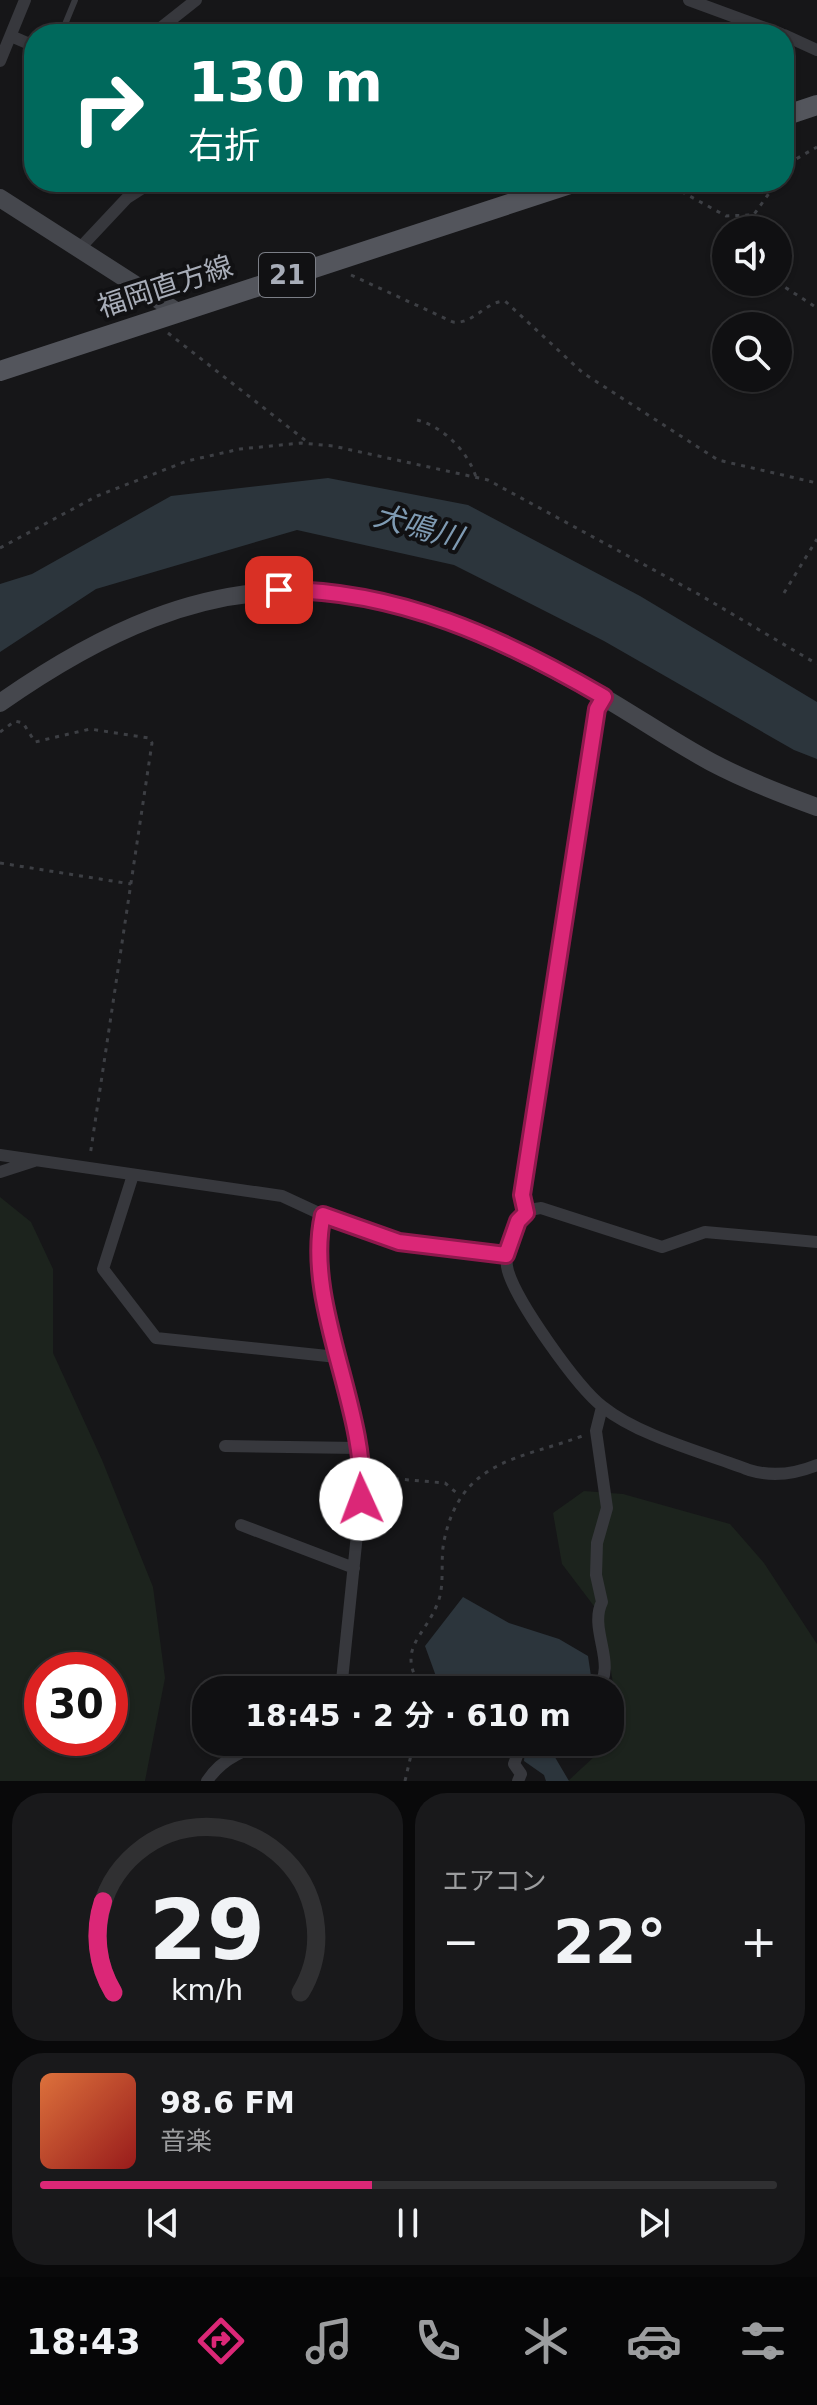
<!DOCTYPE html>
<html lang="ja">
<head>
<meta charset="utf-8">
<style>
	:root { --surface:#101012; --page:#19191b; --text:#f1f3f6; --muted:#9c9d9f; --line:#303032; --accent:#db2777 }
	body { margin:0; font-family:"DejaVu Sans","Noto Sans JP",sans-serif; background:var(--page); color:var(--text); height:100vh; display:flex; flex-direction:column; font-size:30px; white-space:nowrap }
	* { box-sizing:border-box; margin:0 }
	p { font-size:26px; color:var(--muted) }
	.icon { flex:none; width:44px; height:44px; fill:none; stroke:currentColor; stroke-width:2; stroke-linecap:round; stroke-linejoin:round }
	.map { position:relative; height:1781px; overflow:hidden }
	.side { display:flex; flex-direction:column; gap:12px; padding:12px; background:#09090a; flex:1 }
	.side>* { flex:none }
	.banner { position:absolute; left:24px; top:24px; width:770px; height:168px; border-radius:32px; box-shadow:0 2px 6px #0004,0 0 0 2px var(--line); background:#00695c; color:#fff; overflow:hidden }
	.controls { position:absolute; left:712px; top:216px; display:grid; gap:16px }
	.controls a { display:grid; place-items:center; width:80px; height:80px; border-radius:50%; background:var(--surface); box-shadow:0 2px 6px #0004,0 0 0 2px var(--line); font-size:40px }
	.speed { position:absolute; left:24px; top:1652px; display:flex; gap:16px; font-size:40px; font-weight:700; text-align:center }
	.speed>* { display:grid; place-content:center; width:104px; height:104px; border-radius:50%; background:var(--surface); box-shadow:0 2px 6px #0004,0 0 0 2px var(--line); line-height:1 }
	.speed .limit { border:12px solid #d22; background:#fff; color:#111 }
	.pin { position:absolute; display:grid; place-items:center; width:68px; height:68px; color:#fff; margin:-34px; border-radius:16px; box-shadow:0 4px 12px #0006 }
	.me { position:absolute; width:88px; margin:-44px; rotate:358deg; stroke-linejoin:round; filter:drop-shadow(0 0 6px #0008) }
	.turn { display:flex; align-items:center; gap:28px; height:168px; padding:0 32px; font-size:36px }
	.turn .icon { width:104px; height:104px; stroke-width:2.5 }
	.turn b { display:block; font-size:56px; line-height:68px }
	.big { font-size:60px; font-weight:600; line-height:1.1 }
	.side .card { flex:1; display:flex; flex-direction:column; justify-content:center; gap:12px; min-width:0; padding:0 28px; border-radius:32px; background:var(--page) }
	.side .dial { align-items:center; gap:0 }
	.dial svg { height:208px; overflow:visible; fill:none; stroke:var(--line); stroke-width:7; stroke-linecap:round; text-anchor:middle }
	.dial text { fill:var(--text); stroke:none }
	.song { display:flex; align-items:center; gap:24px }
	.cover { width:96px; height:96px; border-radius:12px; background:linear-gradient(135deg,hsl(20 70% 55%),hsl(0 70% 35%)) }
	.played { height:8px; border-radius:4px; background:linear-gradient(90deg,var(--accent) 45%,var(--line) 45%) }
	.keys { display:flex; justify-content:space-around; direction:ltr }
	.heat { display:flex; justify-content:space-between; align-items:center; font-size:44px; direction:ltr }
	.side .tiles { flex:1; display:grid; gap:12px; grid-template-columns:1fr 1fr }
	.card:last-child { grid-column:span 2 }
	.trip { position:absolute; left:192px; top:1676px; width:432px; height:80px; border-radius:32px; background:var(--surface); box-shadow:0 2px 6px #0004,0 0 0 2px var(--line); font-weight:600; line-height:80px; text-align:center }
	.dock { display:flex; height:128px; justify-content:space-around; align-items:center; background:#060607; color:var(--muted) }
	.dock .icon { width:56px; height:56px }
	.dock .selected { color:var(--accent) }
	.dock b { font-size:36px; color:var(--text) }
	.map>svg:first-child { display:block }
</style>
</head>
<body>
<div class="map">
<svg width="817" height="1781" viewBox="0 0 817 1781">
	<rect width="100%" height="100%" fill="#161618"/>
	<path fill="#1c231d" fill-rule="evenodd" d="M0,1197L31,1222L53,1269V1353L102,1460L153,1587L165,1678L145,1781H0ZM42,1670H110V1738H42Z
		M584,1491L623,1494L730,1524L764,1563L817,1644V1781H568L610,1742L616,1704L603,1618L562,1564L553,1513Z"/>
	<path fill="#2c353c" d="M328,478L468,505L640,596L817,702V759L794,750L604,641L454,565L297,530L96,589L0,652V584L32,574L171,496Z
		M463,1597L509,1623L559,1639L588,1656L591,1676L574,1690H441L425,1646Z
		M537,1742L549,1747L569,1781H546L544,1775L524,1761L525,1750Z"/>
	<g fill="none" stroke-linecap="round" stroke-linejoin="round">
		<path stroke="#3d3f44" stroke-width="3" stroke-dasharray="4 6" stroke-linecap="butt" d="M784,174L796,159L817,147
			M664,182L726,216L750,215
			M743,230L777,182
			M351,275L453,322C473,325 486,301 505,301L583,373L718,460L817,483
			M777,282L817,308
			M168,333L310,444
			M417,420C444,427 468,452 476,477
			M0,548L97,496L187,461L240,449L301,443L333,446L488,480L700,595L817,664
			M784,593L817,539
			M0,732L15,721L23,723L35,742L90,729L149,738L152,743L90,1156
			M0,863L131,884
			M375,1477L445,1483L459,1495
			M423,1690C394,1648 425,1638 438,1602C445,1585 440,1560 444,1541C461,1459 519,1460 585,1435
			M405,1781L414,1742"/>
		<path stroke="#37383d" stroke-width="6" d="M61,34L75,0"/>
		<path stroke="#37383d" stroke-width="12" d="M689,0L781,34
			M153,34L196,0
			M784,35L817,50
			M11,36L34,46
			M0,61L25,0
			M80,248L127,198L152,182
			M0,1155L282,1196L323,1215L399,1242L506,1255
			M0,1172L34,1161
			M133,1175L103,1269L156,1338L337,1357
			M526,1213L522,1195L597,709L604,697
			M323,1215L317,1242L337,1357L363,1476L341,1690
			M817,1242L705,1232L662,1247L541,1208C522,1209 517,1226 511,1241C507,1251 505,1261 508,1271C517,1302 577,1387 603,1407C639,1436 705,1453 749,1470C772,1477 795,1474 817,1465
			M225,1446L358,1448
			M241,1525L354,1568
			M596,1690C619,1666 588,1630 602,1602L596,1575L597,1543L607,1508L596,1431L602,1407
			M207,1781C223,1757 246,1749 272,1742
			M518,1781L521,1774L514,1764L522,1742"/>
		<path stroke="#45474d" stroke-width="18" d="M0,198L176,311
			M0,703C218,550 365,562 591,690C632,713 670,740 711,762C745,780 781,794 817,807"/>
		<path stroke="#53555c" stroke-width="20" d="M784,116L817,105
			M0,371L576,182"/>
	</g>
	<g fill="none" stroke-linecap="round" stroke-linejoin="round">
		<defs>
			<path id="route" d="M279,590C396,589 505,639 604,697L597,709L522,1195L526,1213L518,1221L506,1255L399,1242L323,1215C303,1303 369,1412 361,1499"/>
		</defs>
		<use href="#route" stroke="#8e194d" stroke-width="20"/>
		<use href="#route" stroke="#db2777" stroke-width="14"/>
	</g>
	<g text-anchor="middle" stroke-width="8" stroke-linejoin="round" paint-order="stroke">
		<rect fill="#111113" stroke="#7b7e86" stroke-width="2" x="259" y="253" width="56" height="44" rx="6"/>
		<g font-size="26" font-weight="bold" fill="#a8adb8">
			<text x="287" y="284">21</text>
		</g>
		<g font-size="28" fill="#a8adb8" stroke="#111113">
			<text transform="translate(165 286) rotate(-18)" y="10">福岡直方線</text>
		</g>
		<g font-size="30" font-style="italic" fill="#7f9bb3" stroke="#111113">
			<text transform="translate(418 527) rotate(16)" y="10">犬鳴川</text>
		</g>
	</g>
</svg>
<div class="controls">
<a><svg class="icon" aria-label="sound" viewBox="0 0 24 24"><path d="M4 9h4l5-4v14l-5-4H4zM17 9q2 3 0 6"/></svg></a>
<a><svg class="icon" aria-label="search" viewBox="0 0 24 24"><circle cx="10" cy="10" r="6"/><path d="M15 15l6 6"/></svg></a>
</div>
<div class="speed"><div class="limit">30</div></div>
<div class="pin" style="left:279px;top:590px;background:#d93025"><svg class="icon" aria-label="arrive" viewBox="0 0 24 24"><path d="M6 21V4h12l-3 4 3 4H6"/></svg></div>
<svg class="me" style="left:361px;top:1499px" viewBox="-20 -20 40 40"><circle r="19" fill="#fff"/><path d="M0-13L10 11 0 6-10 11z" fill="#db2777"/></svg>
<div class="trip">18:45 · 2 分 · 610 m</div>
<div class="banner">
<div class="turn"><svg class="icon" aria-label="right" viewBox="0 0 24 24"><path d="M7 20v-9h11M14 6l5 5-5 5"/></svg><div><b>130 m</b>右折</div></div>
</div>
</div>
<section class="side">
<div class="tiles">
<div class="card dial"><svg viewBox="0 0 100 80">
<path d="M14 69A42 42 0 1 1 86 69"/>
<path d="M14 69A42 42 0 0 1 10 34" stroke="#db2777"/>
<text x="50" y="56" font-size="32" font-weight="700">29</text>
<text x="50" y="72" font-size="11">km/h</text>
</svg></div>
<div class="card"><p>エアコン</p>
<div class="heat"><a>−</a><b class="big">22°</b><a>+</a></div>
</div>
<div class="card">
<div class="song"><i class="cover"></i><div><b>98.6 FM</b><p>音楽</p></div></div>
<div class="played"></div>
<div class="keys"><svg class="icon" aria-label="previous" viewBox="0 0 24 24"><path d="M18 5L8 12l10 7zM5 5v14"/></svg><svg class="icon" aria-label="pause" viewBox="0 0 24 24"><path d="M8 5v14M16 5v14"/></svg><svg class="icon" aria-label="next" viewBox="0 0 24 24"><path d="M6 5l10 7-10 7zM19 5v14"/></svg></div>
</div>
</div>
</section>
<nav class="dock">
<b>18:43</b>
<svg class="icon selected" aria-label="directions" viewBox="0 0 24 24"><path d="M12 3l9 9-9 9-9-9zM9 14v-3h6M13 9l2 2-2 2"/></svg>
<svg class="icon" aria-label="music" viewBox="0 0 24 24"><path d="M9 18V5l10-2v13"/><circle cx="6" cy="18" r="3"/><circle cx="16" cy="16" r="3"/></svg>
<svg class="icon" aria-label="phone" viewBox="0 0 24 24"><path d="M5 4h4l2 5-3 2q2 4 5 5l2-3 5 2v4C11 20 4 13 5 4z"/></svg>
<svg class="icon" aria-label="climate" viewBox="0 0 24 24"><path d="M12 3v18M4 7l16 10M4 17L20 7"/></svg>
<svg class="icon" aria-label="car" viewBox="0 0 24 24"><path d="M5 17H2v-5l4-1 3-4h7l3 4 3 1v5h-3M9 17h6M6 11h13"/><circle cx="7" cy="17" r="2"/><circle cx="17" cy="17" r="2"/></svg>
<svg class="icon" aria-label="filters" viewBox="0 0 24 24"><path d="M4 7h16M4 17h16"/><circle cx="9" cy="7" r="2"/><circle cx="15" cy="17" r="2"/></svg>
</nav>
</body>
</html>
